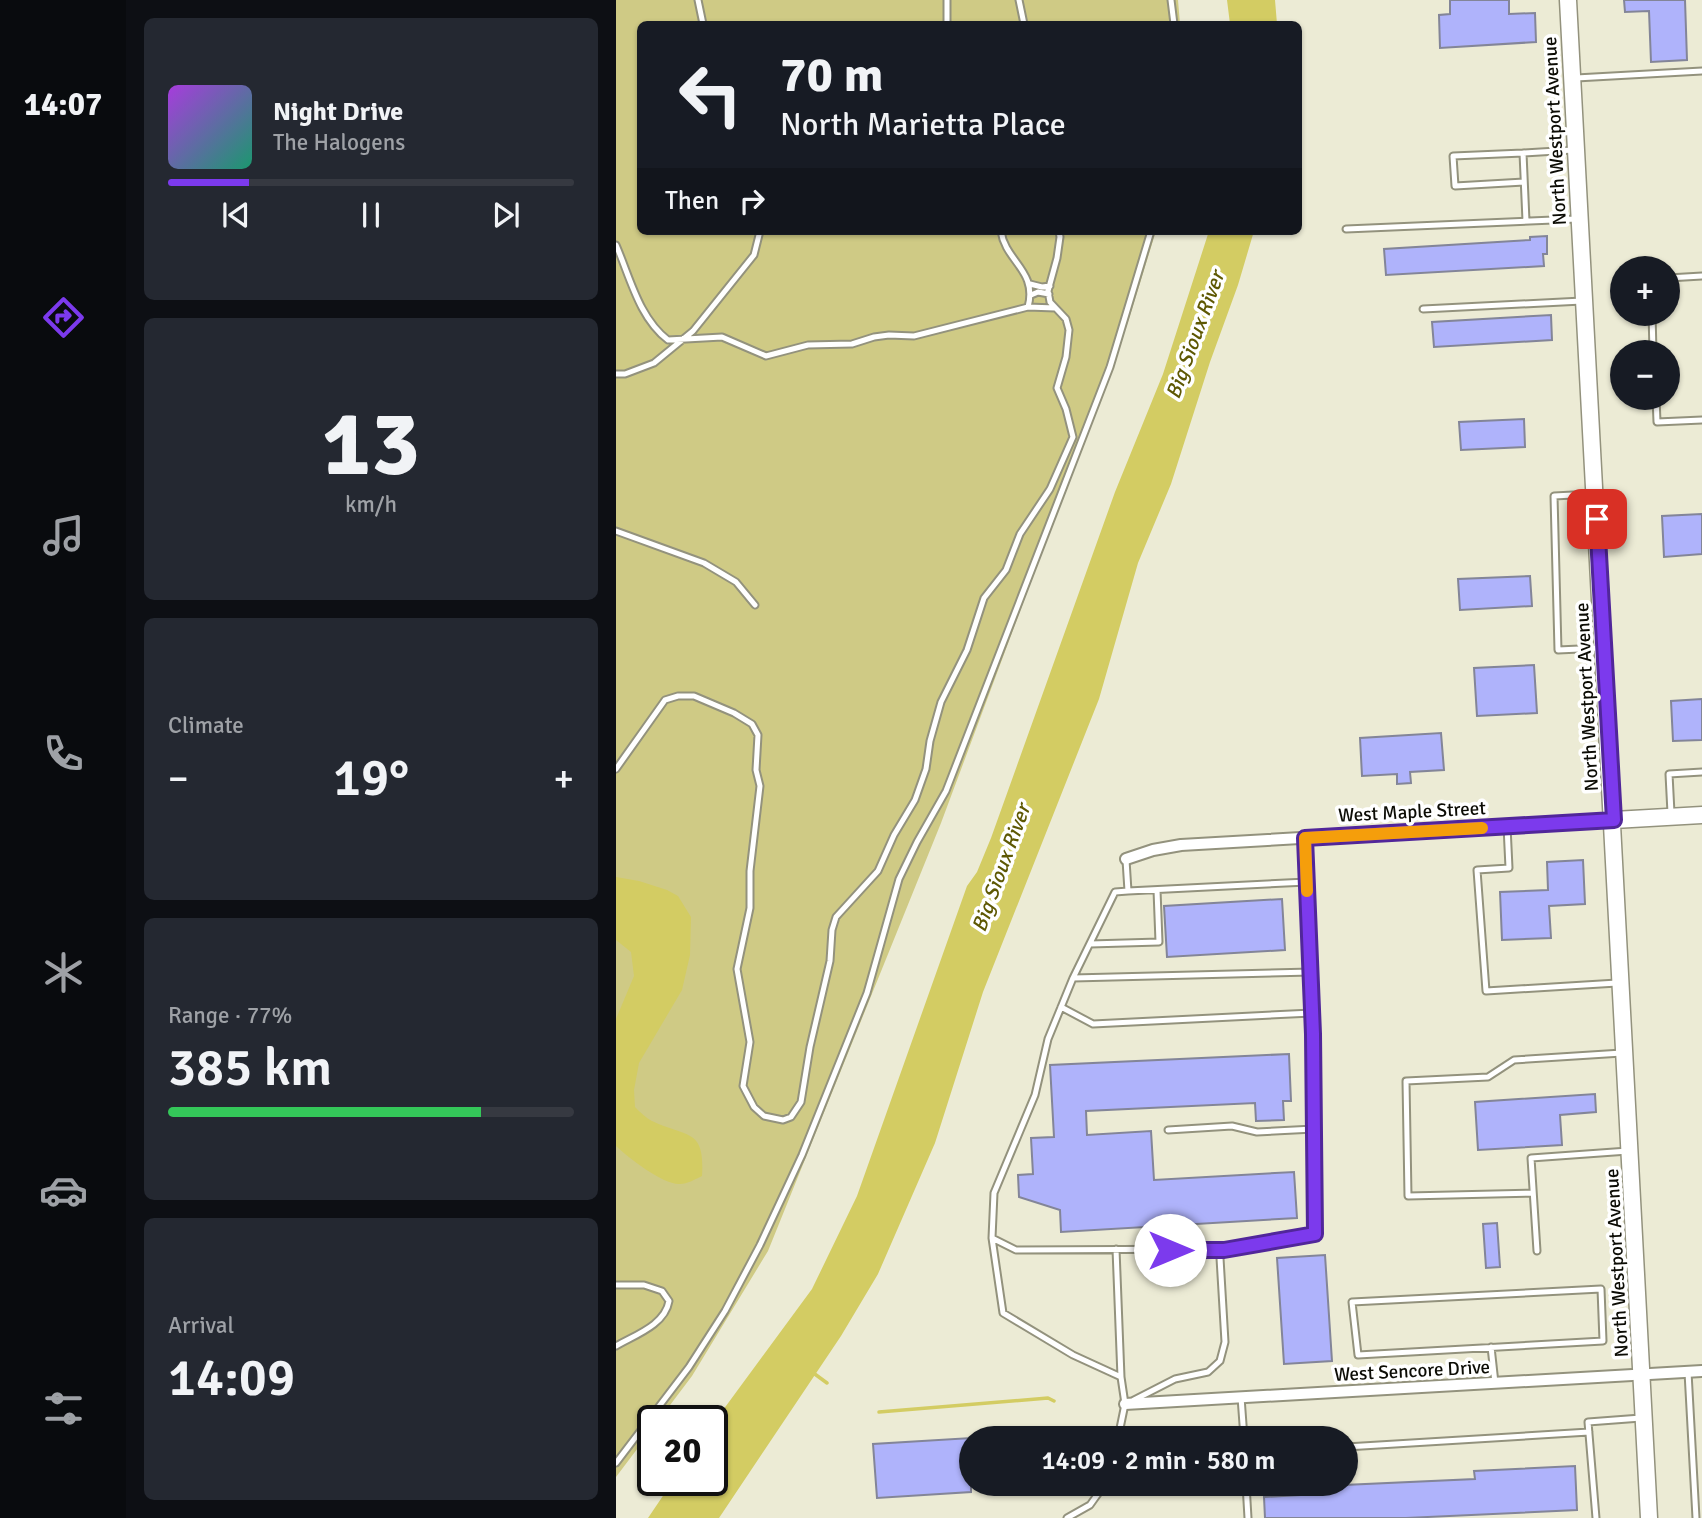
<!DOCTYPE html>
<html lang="en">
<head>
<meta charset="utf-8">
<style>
	:root { --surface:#171b24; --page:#242831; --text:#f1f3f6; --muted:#9ea1a6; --line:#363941; --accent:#7c3aed }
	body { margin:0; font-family:Signika,sans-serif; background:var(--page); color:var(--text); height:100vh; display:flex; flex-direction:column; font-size:26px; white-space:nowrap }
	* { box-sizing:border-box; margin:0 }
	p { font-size:23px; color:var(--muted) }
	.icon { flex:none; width:38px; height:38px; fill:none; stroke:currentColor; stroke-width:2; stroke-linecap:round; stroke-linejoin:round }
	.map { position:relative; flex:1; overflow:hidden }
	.panel { display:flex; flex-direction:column; gap:18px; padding:18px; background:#0d0f14; width:490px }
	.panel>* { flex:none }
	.hud { position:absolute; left:21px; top:21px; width:665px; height:214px; border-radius:10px; box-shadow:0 2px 5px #0004; background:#171b24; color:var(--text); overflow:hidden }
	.tools { position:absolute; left:994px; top:256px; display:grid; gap:14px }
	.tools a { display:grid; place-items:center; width:70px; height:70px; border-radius:50%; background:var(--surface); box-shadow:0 2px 5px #0004; font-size:35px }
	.speed { position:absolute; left:21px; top:1405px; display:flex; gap:14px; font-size:35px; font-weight:700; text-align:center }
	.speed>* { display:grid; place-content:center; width:91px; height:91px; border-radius:50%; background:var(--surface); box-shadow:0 2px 5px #0004; line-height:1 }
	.speed .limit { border:4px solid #111; border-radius:10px; background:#fff; color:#111 }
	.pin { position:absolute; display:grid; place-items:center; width:60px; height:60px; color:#fff; margin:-30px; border-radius:14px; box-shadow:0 4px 10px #0006 }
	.me { position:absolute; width:77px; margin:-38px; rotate:90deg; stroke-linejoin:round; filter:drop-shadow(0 0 5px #0008) }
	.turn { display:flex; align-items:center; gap:24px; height:147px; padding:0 28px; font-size:32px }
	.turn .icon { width:91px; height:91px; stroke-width:2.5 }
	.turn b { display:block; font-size:49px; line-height:60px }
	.then { display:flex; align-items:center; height:66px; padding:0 28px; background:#0003; gap:14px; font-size:26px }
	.big { font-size:52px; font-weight:600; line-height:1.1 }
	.panel .card { flex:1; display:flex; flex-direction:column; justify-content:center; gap:10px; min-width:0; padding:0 24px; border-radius:10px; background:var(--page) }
	.panel .dial { align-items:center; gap:0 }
	.dial b { font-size:91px; line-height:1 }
	.song { display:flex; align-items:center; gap:21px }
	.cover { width:84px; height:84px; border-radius:10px; background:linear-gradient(135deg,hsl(280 70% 55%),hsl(160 70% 35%)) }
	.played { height:7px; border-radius:4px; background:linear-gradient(90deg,var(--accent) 20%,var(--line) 20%) }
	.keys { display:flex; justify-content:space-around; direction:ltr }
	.heat { display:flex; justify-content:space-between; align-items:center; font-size:38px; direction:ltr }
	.charge { height:10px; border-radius:5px; background:linear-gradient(90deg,#34c759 77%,var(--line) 0) }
	.trip { position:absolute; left:343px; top:1426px; width:399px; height:70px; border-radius:35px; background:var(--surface); box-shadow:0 2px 5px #0004; font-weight:600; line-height:70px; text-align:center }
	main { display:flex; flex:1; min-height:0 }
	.tab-bar { display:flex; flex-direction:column; width:126px; justify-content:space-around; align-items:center; background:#090b0e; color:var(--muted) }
	.tab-bar .icon { width:49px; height:49px }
	.tab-bar .on { color:var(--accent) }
	.tab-bar b { font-size:32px; color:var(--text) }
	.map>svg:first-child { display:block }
</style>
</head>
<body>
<main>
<nav class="tab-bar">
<b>14:07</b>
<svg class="icon on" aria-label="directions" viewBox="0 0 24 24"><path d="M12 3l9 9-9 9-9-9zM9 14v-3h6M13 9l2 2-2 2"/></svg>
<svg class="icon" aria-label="music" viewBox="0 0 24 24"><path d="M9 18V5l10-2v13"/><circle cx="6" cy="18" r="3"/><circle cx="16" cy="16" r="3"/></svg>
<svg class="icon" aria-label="phone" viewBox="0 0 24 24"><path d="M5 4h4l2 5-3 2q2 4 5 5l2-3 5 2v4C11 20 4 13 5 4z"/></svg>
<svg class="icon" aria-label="climate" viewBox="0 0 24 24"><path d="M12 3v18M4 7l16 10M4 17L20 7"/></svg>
<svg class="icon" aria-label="car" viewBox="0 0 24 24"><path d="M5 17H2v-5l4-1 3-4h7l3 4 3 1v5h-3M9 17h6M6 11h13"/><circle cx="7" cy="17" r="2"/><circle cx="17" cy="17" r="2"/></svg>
<svg class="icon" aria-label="filters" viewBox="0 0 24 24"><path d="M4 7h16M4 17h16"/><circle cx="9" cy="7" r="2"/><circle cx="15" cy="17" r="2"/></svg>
</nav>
<section class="panel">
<div class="card">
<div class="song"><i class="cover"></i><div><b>Night Drive</b><p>The Halogens</p></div></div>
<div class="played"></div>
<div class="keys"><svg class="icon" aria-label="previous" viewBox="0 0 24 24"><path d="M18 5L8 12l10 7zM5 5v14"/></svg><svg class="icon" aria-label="pause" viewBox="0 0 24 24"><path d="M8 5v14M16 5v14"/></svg><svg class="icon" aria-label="next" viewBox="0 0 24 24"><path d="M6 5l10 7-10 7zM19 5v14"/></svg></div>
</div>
<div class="card dial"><b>13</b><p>km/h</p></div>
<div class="card"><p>Climate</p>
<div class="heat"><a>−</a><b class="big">19°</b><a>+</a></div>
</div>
<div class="card"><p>Range · 77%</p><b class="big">385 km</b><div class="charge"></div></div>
<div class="card"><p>Arrival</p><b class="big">14:09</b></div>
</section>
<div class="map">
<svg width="1086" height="1518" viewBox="0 0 1086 1518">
	<rect width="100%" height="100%" fill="#ecebd5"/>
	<path fill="#cfca85" d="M0,0H562L564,24H24V231H540L512,322L325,823L152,1251L76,1376L42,1421H37V1428L0,1477Z"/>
	<path fill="#d3cc63" d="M611,0H659L661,24H614Z
		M593,231H638L622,285L594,362L555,484L522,563L483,699L367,992L319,1143L262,1274L225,1336L103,1518H32L57,1481L96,1480V1425L196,1289L241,1196L351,886L361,872L375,838L499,492L547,374Z
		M0,877L23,881L51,890L62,896L75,917L74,955L66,990L23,1063L18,1090L19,1107C24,1112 30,1118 36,1121C72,1138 89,1128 86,1176C80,1179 71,1184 64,1184C47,1185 13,1158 0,1146V1019L18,976L15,952L0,940Z"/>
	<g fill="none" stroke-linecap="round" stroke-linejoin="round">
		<path stroke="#d3cc63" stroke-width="3.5" d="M196,1372L211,1383
			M263,1412L432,1398L438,1401"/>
	</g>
	<path fill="#afb3fb" stroke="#838598" stroke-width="2" d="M834,0H893V14L919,13L920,42L824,48L823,15L834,14Z
		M1008,0H1069L1071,60L1035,62L1033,11L1009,12Z
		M931,236V254H927L928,266L770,275L768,249L914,240V237Z
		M935,315L936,340L818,347L816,322Z
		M908,419L909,447L845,450L843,422Z
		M1086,514V554L1048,557L1046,516Z
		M914,576L916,606L844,610L842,579Z
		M918,665L921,713L861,716L858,668Z
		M1086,699V740L1057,741L1055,701Z
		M825,733L828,770L794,772L795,783L781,784V774L746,776L744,738Z
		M967,860L969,904L933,906L935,938L886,940L884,892L932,890L931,862Z
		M666,899L669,950L551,957L548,906Z
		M673,1054L675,1101H667L668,1120L640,1121L639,1103L470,1111L471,1135L535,1131L538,1180L678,1172L681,1218L445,1232L444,1210L403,1197L402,1175L417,1174L415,1138L438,1137L434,1065Z
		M979,1094L980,1112L944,1115L946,1145L862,1150L859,1102Z
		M881,1223L884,1267L870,1268L867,1224Z
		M709,1255L716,1361L668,1364L661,1258Z
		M355,1438V1492L261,1498L257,1444Z
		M959,1466L961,1510L790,1518H649L648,1497L684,1495V1487L859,1479L858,1471Z"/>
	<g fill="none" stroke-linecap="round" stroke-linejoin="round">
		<defs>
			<path id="lane" d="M82,0L87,24
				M331,0V24
				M403,0L408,24
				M555,0L558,24
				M960,78L1086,71
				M907,153L837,156L839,186L908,182
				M910,221L907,153L957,150
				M730,229L961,219
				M385,231C389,261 422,271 412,307
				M0,245C14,277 23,318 52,340L106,337L150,356L192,345L236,344L258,337L273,335L298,336L412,307L439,308
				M1052,278L1086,276
				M414,284L426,287L434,286
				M415,295L422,292L433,294
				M807,309L966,301
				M1036,313L1037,352
				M0,374H9L38,363L77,331L138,255L144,231
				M1040,397L1041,422L1086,420
				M976,494L938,496L942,650L985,648
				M0,531L88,563L120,582L139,605
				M0,769L49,700L62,696H78L118,713L136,724L142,735L140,770L144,786L134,871V908L121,969L134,1042L127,1086L138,1107L148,1116L167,1120L175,1117L185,1102L194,1047L214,961L216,930L220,917L262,871L278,835L299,800L310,769L314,741L325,702L351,650L368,598L390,570L404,534L434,489L457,437L450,409L441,388L450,357L453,330L450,319L434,302L432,291L441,258L444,237L443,231
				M1055,813L1053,774L1086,772
				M891,826L893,868L861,870L870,991L1001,983
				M512,891L691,882
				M474,944L543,942L541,890
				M457,978L499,892L512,891L510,860
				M445,1007L477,1024L696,1013
				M552,1130L616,1126L641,1132L698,1129
				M917,1193L792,1196L790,1081L872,1077L898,1060L1006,1053
				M376,1238L387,1313L457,1355L505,1377L509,1404L502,1438
				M500,1249L505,1377
				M608,1249L400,1250L376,1238L378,1193L419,1095L432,1039L457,978L695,972
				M921,1251L915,1158L1012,1151
				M0,1285H28L46,1291L53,1301C49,1325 19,1335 0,1346
				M985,1289L987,1341L742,1355L736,1302Z
				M875,1347L879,1383
				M1072,1372L1080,1518
				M625,1397L628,1438
				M518,1400L559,1379L592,1372L604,1361L609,1342L604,1258L608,1249L699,1234
				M730,1447L973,1432
				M0,1463L73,1367L109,1311L144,1245L186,1155L251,993L283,879L301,842L330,791L494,367L535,231
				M630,1484L632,1518
				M451,1518L474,1505L489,1484
				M980,1518L972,1422L1025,1418"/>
			<path id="street" d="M689,838L698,1056L699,1234
				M510,859L537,850L565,845L998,820
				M509,1404L1086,1371"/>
			<path id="secondary" d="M952,0L1033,1518
				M998,820L1086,815"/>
		</defs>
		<use href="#lane" stroke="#93927d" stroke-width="9"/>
		<use href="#street" stroke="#93927d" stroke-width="14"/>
		<use href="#secondary" stroke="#93927d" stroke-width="19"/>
		<use href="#lane" stroke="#fff" stroke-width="5"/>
		<use href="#street" stroke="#fff" stroke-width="10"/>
		<use href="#secondary" stroke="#fff" stroke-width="16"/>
	</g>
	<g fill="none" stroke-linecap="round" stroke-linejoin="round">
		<defs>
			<path id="route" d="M554,1250H608L699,1234L697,1034L689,838L998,820L981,519"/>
		</defs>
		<use href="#route" stroke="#51269a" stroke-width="18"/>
		<use href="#route" stroke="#7c3aed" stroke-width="12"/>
		<path stroke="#f59e0b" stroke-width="12" d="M691,891L689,838L866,828"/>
	</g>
	<g text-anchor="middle" stroke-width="7" stroke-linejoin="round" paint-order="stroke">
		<g font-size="19" fill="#0c0c05" stroke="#fff">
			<text transform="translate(938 131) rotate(-93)" y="7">North Westport Avenue</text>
			<text transform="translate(970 697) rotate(-93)" y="7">North Westport Avenue</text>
			<text transform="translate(796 811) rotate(-3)" y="7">West Maple Street</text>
			<text transform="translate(1000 1263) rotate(-93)" y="7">North Westport Avenue</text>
			<text transform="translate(796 1370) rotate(-3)" y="7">West Sencore Drive</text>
		</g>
		<g font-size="21" font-style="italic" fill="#5e5803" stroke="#fff">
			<text transform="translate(579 335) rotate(-70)" y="7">Big Sioux River</text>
			<text transform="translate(385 868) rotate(-70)" y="7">Big Sioux River</text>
		</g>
	</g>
</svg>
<div class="tools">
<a>+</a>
<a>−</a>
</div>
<div class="speed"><div class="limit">20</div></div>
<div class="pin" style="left:981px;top:519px;background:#d93025"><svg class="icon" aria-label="arrive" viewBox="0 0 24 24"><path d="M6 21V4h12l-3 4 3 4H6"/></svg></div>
<svg class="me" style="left:554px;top:1250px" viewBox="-20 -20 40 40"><circle r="19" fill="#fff"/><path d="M0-13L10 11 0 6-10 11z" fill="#7c3aed"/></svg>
<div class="trip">14:09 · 2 min · 580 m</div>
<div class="hud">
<div class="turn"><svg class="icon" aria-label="left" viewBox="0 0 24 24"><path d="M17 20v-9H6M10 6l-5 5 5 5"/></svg><div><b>70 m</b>North Marietta Place</div></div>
<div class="then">Then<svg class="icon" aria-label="right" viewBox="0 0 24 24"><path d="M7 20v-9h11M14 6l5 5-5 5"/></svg></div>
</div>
</div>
</main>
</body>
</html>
